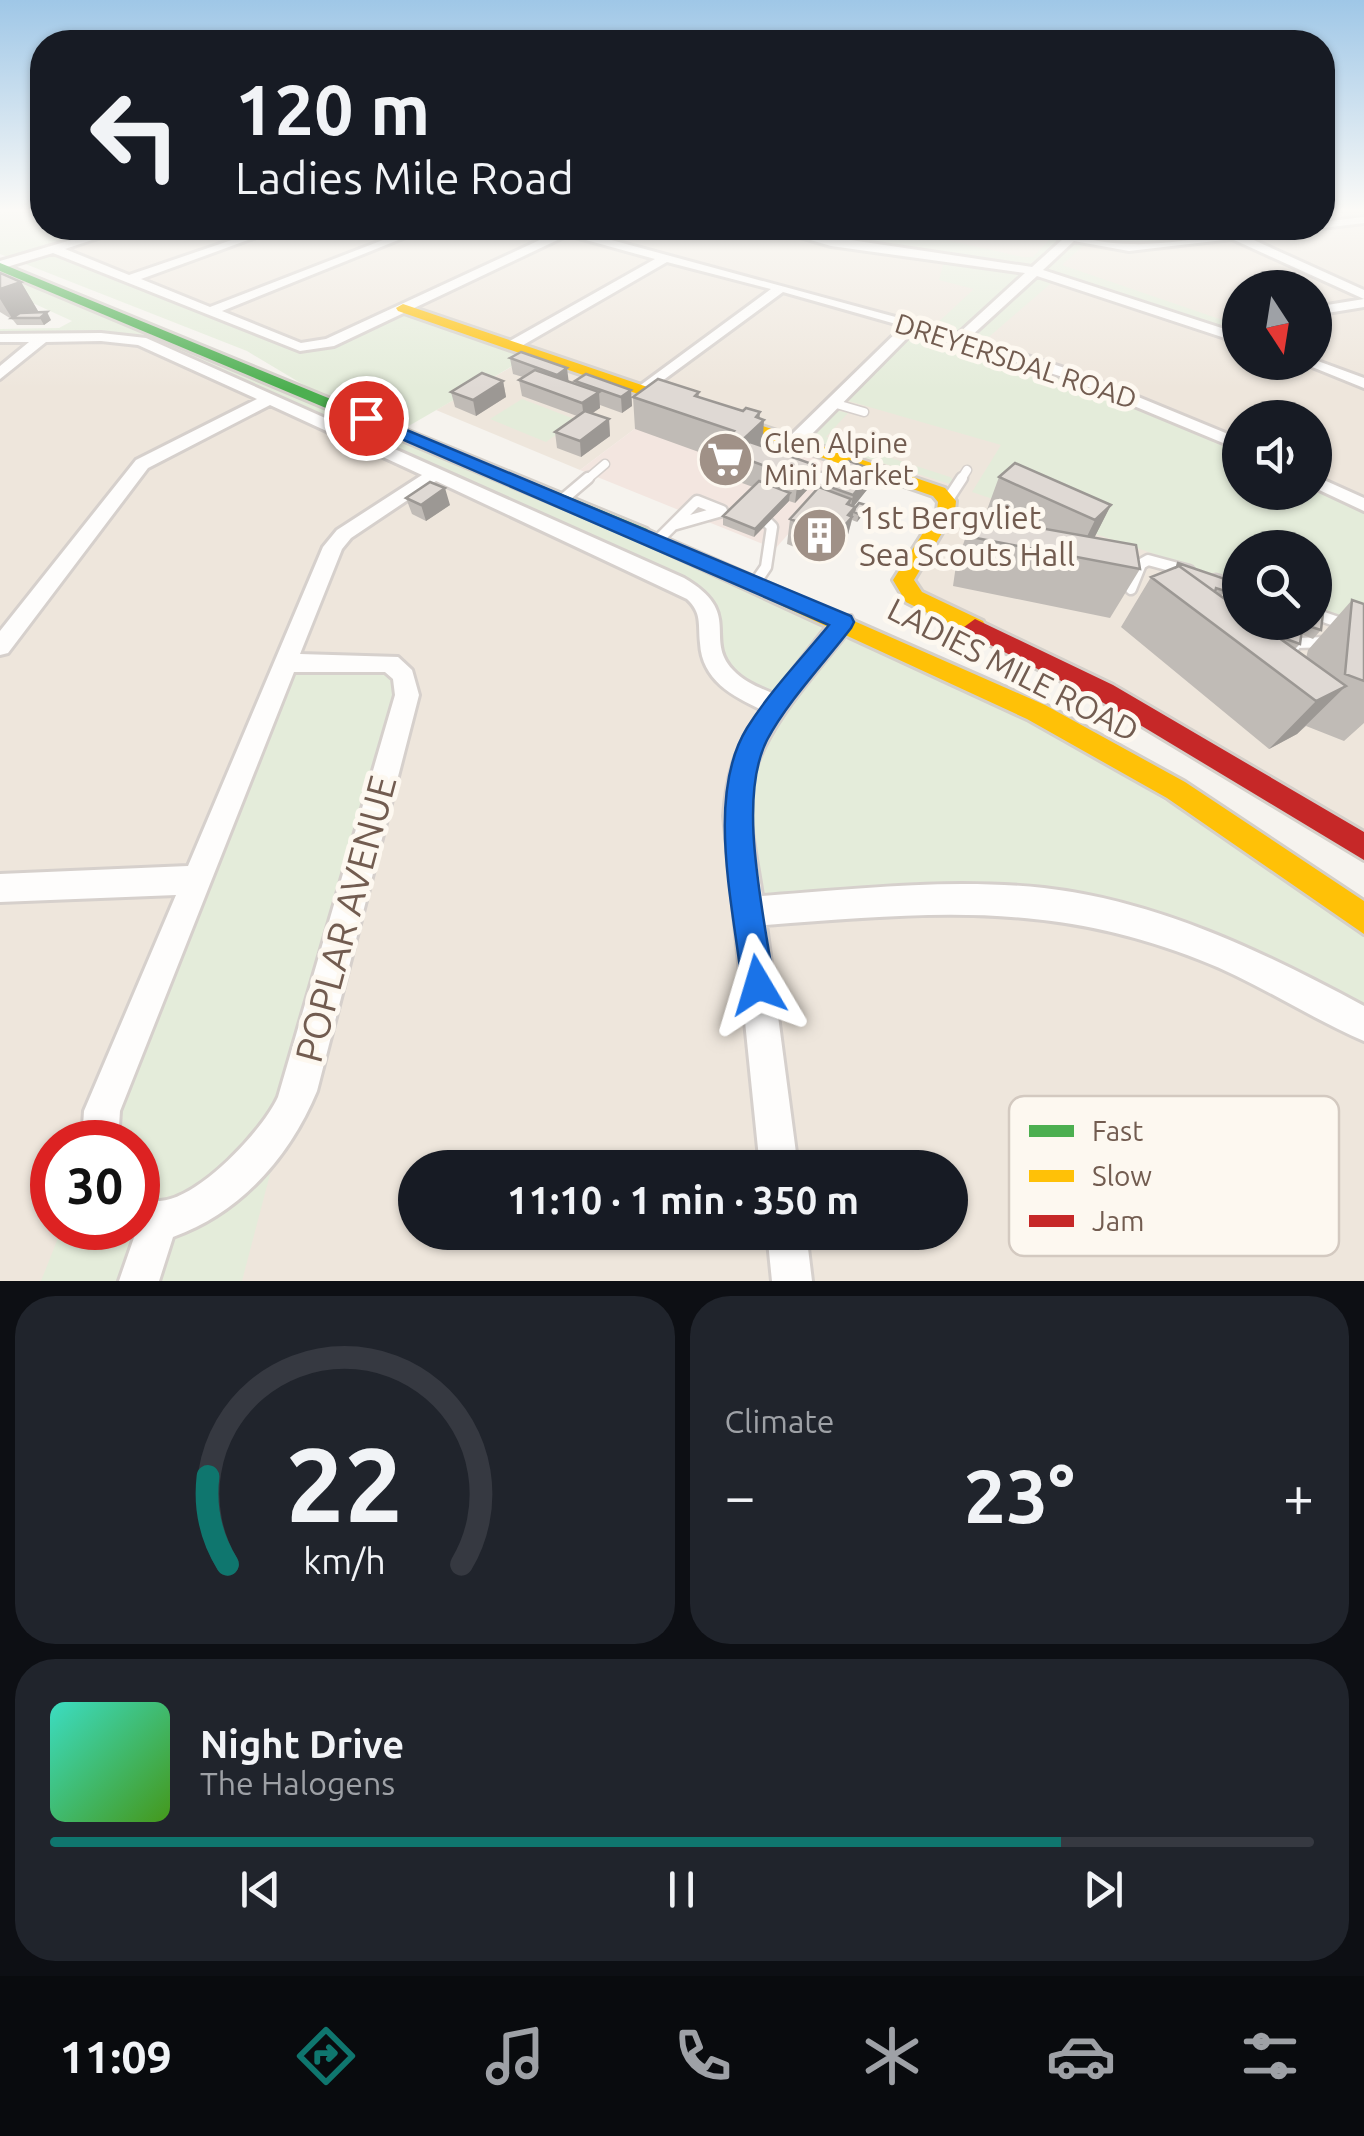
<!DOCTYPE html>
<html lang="en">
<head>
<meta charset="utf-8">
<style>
	:root { --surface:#171b24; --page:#20242c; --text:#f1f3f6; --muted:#9ea1a6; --line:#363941; --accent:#0f766e }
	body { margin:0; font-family:Ubuntu,sans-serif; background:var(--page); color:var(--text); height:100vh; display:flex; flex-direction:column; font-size:38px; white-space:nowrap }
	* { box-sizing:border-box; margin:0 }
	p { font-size:32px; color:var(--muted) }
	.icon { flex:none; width:55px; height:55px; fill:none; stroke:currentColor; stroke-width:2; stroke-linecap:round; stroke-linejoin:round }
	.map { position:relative; height:1281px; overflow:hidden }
	.side { display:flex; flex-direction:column; gap:15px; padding:15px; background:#0d0f14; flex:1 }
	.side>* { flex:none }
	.top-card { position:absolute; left:30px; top:30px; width:1305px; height:210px; border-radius:40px; box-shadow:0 2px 8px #0004; background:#171b24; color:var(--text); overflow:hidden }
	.needle { width:65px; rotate:168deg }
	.fabs { position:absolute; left:1222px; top:270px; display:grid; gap:20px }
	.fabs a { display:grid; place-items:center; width:110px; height:110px; border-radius:50%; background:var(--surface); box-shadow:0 2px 8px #0004; font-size:50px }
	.speed { position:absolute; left:30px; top:1120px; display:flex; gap:20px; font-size:50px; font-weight:700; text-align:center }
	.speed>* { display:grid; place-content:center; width:130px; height:130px; border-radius:50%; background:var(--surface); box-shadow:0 2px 8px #0004; line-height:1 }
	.speed .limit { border:15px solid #d22; background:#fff; color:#111 }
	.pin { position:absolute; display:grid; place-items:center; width:85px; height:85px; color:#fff; margin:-42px; border:5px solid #fff; border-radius:50%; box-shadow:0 2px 10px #0007 }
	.me { position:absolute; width:110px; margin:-55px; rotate:353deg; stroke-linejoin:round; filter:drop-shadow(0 0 8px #0008) }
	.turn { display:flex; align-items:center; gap:35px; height:210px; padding:0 40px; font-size:45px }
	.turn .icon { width:130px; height:130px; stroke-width:2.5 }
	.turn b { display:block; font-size:70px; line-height:85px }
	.big { font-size:75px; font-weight:700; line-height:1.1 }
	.side .tile { flex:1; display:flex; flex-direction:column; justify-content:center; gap:15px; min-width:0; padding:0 35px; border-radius:40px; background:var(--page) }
	.side .dial { align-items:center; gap:0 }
	.dial svg { height:260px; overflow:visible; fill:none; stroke:var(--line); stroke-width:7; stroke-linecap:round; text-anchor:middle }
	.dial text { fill:var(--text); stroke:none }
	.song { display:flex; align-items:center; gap:30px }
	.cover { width:120px; height:120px; border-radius:15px; background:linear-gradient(135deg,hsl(170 70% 55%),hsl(100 70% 35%)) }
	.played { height:10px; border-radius:5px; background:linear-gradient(90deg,var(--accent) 80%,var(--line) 80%) }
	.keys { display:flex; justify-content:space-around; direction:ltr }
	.heat { display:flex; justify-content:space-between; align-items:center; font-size:55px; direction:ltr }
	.side .tiles { flex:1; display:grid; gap:15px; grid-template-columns:1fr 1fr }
	.tile:last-child { grid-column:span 2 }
	.trip { position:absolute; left:398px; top:1150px; width:570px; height:100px; border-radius:50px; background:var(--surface); box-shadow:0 2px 8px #0004; font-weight:700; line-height:100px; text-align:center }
	.tab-bar { display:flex; height:160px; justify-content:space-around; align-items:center; background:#090b0e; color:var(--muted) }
	.tab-bar .icon { width:70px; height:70px }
	.tab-bar .on { color:var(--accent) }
	.tab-bar b { font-size:45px; color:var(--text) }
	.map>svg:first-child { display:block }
</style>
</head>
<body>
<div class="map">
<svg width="1364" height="1281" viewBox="0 0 1364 1281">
	<rect width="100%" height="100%" fill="#f6f3ee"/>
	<path fill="#eee6dc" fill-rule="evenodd" d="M1323,210H1364V847L907,589L947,501L673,400L580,470L436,410L534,354L309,347L54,249L110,230L104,228H1322ZM1240,288H1315V362H1240ZM1240,418H1315V492H1240ZM1240,548H1315V622H1240Z
		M0,338L131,339L698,594L740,687L952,900L1130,921L1364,1024V1281H0ZM52,1142H138V1228H52ZM415,1168H950V1232H415Z"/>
	<path fill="#f3e6e0" d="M673,400L853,461L775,549L580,470Z"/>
	<path fill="#e4ecda" d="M16,210H42V228L112,231L56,248L309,347L403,308L535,353L400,431L936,664L1364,919V1024L1292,984L1046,903L750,912L740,776L778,707L730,681L708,604L141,341L0,338V329L59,328L72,321L0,288V267L329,400L247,351L0,254V214Z
		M863,228H892L1023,257H1033L1052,237L1057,242L1035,265L1029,267L852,243L861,240Z
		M1021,228H1152L1196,239L1132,248L1096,244Z
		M1072,244H1085L1062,265L1240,326V335L1048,271L1047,268Z
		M945,257L1021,270L1025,274L961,332L932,328L974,289L939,280Z
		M1043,276L1056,279L983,342L976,338V332L1035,278Z
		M917,333L1037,365L1150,409L1240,451V492H1315V488L1364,512V625L1315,609V548H1240V583L972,492L1001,445L845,400L909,335Z
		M522,399L577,420L546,442L490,419Z
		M835,410L848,413L826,437L950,477L955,481L953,485L815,442L812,434Z
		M287,663L402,670L242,1281H41L62,1228H138V1142H97Z"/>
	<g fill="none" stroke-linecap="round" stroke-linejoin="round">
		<defs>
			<path id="lane-far1" d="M833,403L864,412
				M799,472L822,480L842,458
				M585,481L605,464
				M960,481L967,470"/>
			<path id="lane" d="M817,478H824
				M562,500L588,478
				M947,501L962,478
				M673,525L722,511
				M658,540L697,501L722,511
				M1216,580L1240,588
				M755,583L766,567L772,527L768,523
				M1131,589L1141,564L1148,560L1189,571
				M1315,614L1364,631
				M1291,651L1297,643L1327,642"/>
			<path id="street" d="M1364,217V223L1322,228H1319H1322V222Z
				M112,228H128L65,249L129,275L267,228H281L141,279L210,307L414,228H428L222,311L301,343L326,339L557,232L551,228H567L958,334L1025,273L831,246L770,228L1032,267L1063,239L1015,228C1054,228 1091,244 1130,244C1183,246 1241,228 1298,228L1247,237L1364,290V299L1232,239L1129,251L1074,241L1043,270L1240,334V343L1037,276L970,337L1080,373L1240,439V450L1069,379L915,330L801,445L795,446L787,441L789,437L903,326L783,292L643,395L635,390L638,387L771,289L667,262L518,348H508V342L655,259L568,235L334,346L300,351L53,253L0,269V261Z
				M1364,299V307L1315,315V307Z
				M101,333L146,338L684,578C744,613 703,638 733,670C744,682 760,688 774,694L835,616H851L854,622L851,628C819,670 767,723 754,774C744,812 757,858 762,896C856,889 950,878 1044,888C1158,901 1264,952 1364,1006V1041C1308,1017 1257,982 1200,960C1049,900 924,913 766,925L798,1168H760L724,816C727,775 736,742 762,710C732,696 702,680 700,643C698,623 702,613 687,599L436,481L351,538L342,549L300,654L398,657L412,670L419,695L317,1091C290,1156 241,1213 173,1237L159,1281H119L136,1232L126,1228H138V1194C145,1197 152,1201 160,1201C199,1199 263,1130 278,1097L395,695L393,679L385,672H294L120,1111L118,1142H82L84,1111L176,895L0,902V874L188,866L323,547L337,530L422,475L270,405L148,468L8,653L0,655V631L136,460L257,399L138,345L101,341L46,342L0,379V366L29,342H0V334Z
				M1315,360L1364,378V388L1300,362Z
				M1315,476L1364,498V511L1315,488Z
				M767,1232H806L812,1281H772Z"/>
			<path id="fast" d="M0,263L647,529L650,533L640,539L633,537L0,271Z"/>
			<path id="slow" d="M403,304L945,488L956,501L955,511L914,580L922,592L983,621L986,627L975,635L967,633L906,602L893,580L937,511L938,502L933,496L398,311L396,308Z
				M640,527L1045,705L1185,782L1364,901V934L1167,798L1027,719L633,537L630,533L633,529Z"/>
			<path id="jam" d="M975,619L1113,685L1364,832V860L1097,699L967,633L964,627Z"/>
		</defs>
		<use href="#lane-far1" stroke="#d6d0cc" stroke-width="11"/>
		<use href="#lane" stroke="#d6d0cc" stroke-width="15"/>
		<use href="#street" stroke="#d6d0cc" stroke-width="6"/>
		<use href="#fast" stroke="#d4cfc9" stroke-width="6"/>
		<use href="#slow" stroke="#d4cfc9" stroke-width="6"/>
		<use href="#jam" stroke="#d4cfc9" stroke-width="6"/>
		<use href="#lane-far1" stroke="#fefdfc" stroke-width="8"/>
		<use href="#lane" stroke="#fefdfc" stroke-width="10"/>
		<use href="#street" fill="#fefdfc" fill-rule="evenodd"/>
		<use href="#fast" fill="#4caf50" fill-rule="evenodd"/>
		<use href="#slow" fill="#ffc107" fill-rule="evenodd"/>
		<use href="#jam" fill="#c62828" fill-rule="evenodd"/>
	</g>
	<path fill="#c0bbb6" d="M0,273L21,282L38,311L34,313L51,320L44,325H17L13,320L0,312Z
		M521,352L569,381L576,384L575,381L631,390L632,406L622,413L600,405V408L592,413L609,419L610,436L581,457L557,448L555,432L577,416L522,396L519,380L523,377L513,374L510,358Z
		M503,381L506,397L476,416L455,407L451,392Z
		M699,392V397L760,418L762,447L812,464L808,489L795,503L789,501L754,537L723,525V516L753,487L720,475L721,460L635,429L633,397Z
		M874,470L870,486L854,506L864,513L857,522L852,520L846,542L830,561L787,544L790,519L826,490L827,486Z
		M999,477L1111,505L1094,538L1140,569L1110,618L953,586L956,565L973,516L984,518Z
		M406,498L450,505L426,521L412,514Z
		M1178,563L1225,591L1221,596L1240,622H1315L1321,630L1313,639L1301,634L1300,644L1295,649L1306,658L1308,650L1352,600L1364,604V723L1344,741L1306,726L1297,734L1269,749L1121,627L1151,577L1175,568Z"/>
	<path fill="#9c9894" d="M21,282L38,311L19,318H12L13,320L0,299V289Z
		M47,312L51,320L44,325L40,318Z
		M567,368L569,384L559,390L557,375Z
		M503,381L506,397L476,416L473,400Z
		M631,390L632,406L622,413L621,397Z
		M599,392L600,408L584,419L582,403Z
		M760,412L759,424L764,420L762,452L735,455L733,480L735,447L756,417Z
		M609,419L610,436L581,457L580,441Z
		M812,464L808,489L795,503L798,478Z
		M874,470L870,486L850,511L853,495Z
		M445,488L450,505L426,521L421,505Z
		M790,493L789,501L754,537L755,529Z
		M851,499L848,515L855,507L846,542L830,561L835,536L847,504Z
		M866,505L864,513L857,522L859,514Z
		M1111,505L1086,554L1077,557L1095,520Z
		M1346,686L1297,734L1269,749L1316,701Z"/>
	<path fill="#dfd9d4" stroke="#9c9894" stroke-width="2.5" d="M0,273L21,282L0,289Z
		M47,312L40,318H12L20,313Z
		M521,352L567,368L557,375L510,358Z
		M535,370L599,392L582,403L519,380Z
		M482,373L503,381L473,400L451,392Z
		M586,374L631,390L621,397L575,381Z
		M658,379L699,392L695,396L743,411L746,408L760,412L756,417L764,420L735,447L721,442L734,431L633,397Z
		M585,411L609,419L580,441L555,432Z
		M750,442L812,464L798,478L735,455Z
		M849,461L874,470L853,495L827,486Z
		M1015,463L1111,505L1095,520L999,477Z
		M759,481L790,493L755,529L723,516Z
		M430,482L445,488L421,505L406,498Z
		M819,487L851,499L847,504L855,507L848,515L852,517L835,536L790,519Z
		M859,503L866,505L859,514L854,512L855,508Z
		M973,516L1136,545L1140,569L971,537Z
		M1178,563L1228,580L1225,591L1216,588L1215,592L1179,566L1177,567Z
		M1179,566L1240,610V622H1257L1346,686L1316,701L1151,577Z
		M1352,600L1364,604V681L1345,674Z
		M1315,610L1323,613L1321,630L1302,624L1303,622H1315Z
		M1257,622H1303L1300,644L1275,635Z"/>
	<linearGradient id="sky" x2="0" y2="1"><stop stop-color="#9fc7e7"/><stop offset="0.54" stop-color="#fbfaf7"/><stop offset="1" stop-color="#fbfaf7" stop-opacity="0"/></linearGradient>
	<rect width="1364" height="389" fill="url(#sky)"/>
	<path fill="#1a73e8" stroke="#114b97" stroke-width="2.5" d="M366,413L851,616L854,622L851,628C825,662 787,702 767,740C736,801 765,917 774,985L770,996L758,1001L747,996L742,985C734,908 705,796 747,728C770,691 802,658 829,625L360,421V414Z"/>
	<defs>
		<symbol id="supermarket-disc" viewBox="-11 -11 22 22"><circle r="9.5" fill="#a09187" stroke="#fdf8f0"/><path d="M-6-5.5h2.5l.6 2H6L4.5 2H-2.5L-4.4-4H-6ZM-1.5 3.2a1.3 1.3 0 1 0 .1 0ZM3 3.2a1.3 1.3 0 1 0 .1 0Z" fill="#fff"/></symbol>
		<symbol id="building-disc" viewBox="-11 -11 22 22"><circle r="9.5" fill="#a09187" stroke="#fdf8f0"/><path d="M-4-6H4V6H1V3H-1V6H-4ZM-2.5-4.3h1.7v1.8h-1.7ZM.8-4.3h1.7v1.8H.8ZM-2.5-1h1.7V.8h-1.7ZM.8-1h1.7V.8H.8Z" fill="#fff"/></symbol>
	</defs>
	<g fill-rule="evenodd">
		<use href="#supermarket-disc" x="694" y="428" width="63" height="63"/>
		<use href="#building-disc" x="788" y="504" width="63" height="63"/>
	</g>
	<g text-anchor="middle" stroke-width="10" stroke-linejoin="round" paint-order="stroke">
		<g font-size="28" fill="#725c50" stroke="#fdf8f0">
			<text transform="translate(1016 361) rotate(18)" y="10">DREYERSDAL ROAD</text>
		</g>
		<g font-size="28" fill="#725c50" stroke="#fdf8f0" text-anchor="start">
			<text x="764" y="453">Glen Alpine<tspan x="764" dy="32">Mini Market</tspan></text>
		</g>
		<g font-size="32" fill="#725c50" stroke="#fdf8f0" text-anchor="start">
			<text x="859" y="529">1st Bergvliet<tspan x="859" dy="37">Sea Scouts Hall</tspan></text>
		</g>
		<g font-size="32" fill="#725c50" stroke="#fdf8f0">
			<text transform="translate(1013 670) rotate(27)" y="11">LADIES MILE ROAD</text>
		</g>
		<g font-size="38" fill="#725c50" stroke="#fdf8f0">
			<text transform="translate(346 919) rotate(-75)" y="13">POPLAR AVENUE</text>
		</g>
	</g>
	<rect x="1009" y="1096" width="330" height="160" rx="15" fill="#fdf8f0" stroke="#d3c9c0" stroke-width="2.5"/>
	<rect x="1029" y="1125" width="45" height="12" fill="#4caf50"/>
	<rect x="1029" y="1170" width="45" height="12" fill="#ffc107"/>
	<rect x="1029" y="1215" width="45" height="12" fill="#c62828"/>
	<g font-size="28" fill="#725c50">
		<text x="1092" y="1141">Fast</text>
		<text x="1092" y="1186">Slow</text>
		<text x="1092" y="1231">Jam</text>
	</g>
</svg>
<div class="fabs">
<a><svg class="needle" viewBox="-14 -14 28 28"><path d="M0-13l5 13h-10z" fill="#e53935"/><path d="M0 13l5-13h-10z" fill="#9ea1a6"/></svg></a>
<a><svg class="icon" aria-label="sound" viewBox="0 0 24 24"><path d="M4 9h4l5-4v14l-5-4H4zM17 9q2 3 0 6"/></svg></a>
<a><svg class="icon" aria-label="search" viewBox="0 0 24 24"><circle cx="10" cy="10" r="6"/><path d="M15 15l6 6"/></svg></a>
</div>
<div class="speed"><div class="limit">30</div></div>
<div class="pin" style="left:366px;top:418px;background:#d93025"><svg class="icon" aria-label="arrive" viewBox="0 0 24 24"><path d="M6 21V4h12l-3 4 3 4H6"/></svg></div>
<svg class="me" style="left:758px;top:985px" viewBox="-20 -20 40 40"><path d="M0-17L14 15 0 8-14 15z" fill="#1a73e8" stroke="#fff" stroke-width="4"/></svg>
<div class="trip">11:10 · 1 min · 350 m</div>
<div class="top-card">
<div class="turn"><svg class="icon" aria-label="left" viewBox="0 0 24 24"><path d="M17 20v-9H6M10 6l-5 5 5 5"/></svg><div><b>120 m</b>Ladies Mile Road</div></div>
</div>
</div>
<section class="side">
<div class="tiles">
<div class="tile dial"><svg viewBox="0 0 100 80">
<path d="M14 69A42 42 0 1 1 86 69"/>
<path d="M14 69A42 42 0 0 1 8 42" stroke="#0f766e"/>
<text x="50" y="56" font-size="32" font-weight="700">22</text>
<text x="50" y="72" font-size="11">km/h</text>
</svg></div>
<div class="tile"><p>Climate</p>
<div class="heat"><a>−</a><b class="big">23°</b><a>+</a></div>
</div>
<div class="tile">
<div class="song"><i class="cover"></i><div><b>Night Drive</b><p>The Halogens</p></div></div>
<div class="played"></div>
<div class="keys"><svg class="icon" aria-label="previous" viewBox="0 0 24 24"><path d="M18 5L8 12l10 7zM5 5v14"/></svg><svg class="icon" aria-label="pause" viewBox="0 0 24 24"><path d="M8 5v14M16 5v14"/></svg><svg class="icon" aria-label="next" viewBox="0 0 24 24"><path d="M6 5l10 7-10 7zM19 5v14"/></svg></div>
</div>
</div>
</section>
<nav class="tab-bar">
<b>11:09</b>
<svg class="icon on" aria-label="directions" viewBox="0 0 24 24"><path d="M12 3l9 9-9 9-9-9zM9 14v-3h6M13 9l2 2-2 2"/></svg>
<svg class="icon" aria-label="music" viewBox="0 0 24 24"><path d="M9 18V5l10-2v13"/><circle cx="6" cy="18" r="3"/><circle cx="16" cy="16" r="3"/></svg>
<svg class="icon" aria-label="phone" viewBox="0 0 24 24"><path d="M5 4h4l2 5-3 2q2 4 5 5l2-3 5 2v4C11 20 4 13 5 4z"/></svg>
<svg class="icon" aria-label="climate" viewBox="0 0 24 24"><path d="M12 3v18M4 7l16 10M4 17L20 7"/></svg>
<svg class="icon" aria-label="car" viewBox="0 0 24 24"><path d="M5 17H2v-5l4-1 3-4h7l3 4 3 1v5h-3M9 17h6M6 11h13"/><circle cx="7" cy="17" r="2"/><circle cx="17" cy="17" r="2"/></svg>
<svg class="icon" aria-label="filters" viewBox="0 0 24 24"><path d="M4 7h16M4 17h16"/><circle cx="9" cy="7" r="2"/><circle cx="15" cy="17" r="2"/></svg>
</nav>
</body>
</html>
